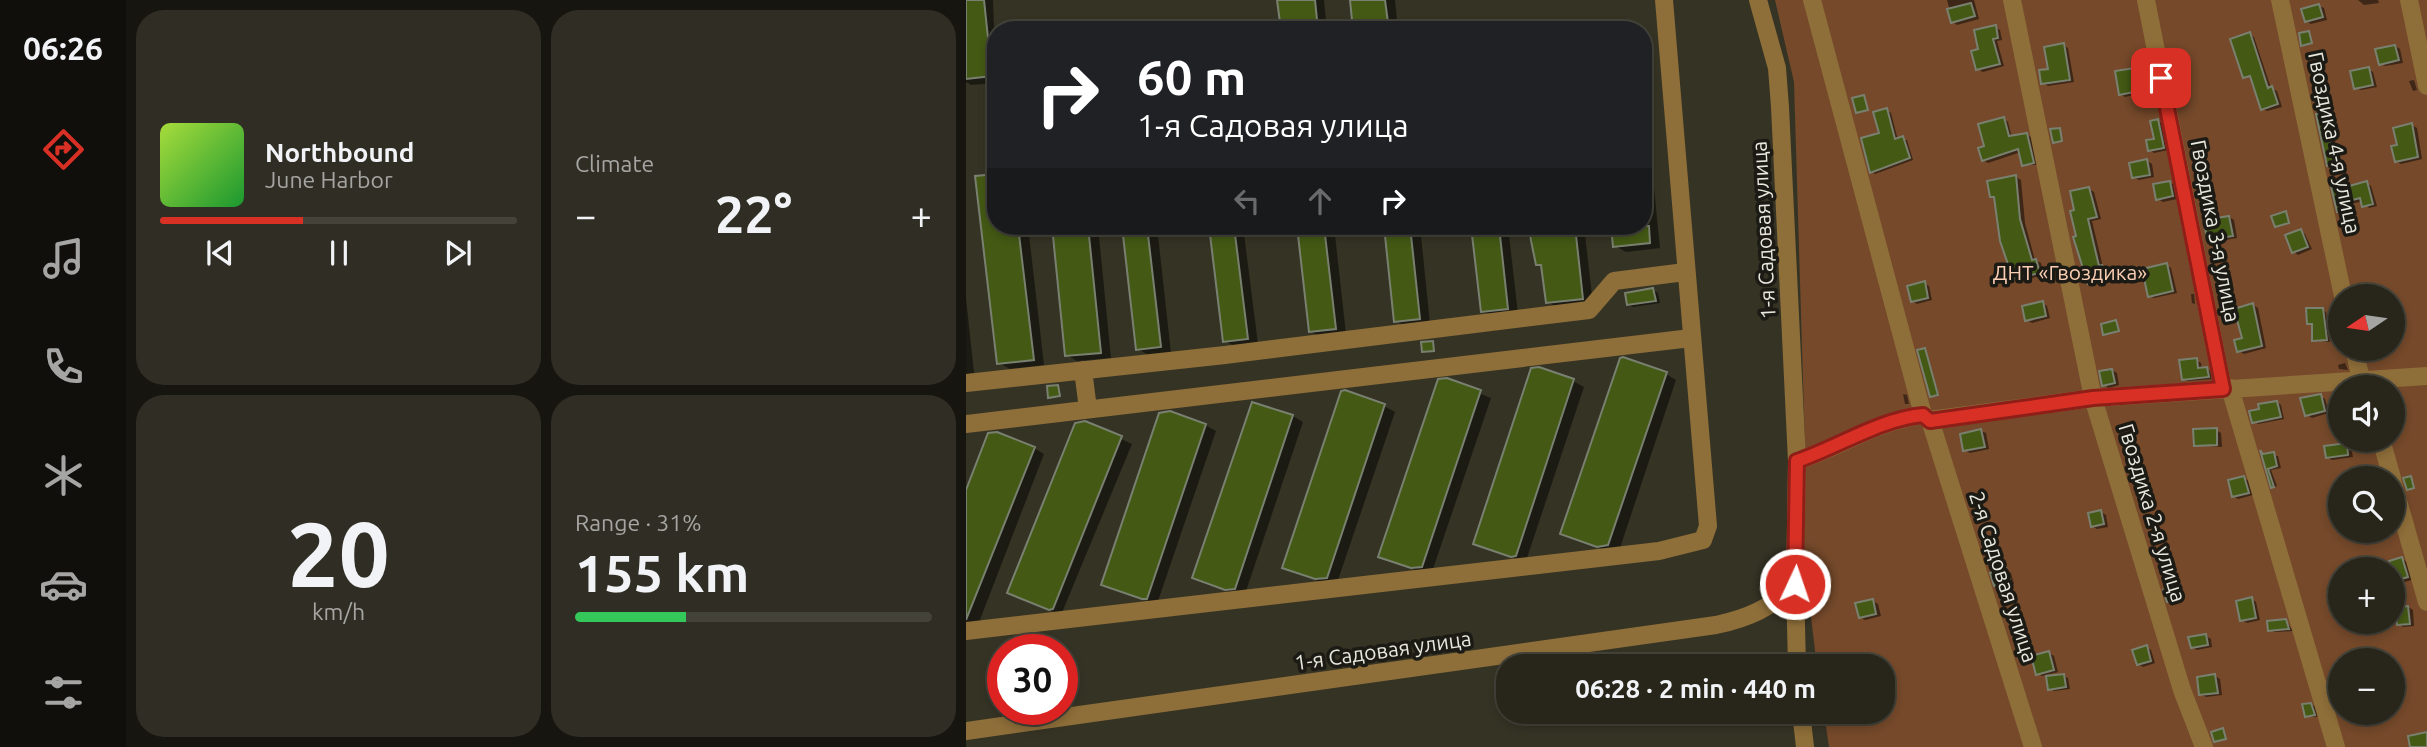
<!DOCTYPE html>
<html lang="en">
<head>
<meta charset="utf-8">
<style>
	:root { --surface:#28261b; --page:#302e24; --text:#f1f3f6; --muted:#a5a5a3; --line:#44433a; --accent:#d93025 }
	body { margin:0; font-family:Ubuntu,sans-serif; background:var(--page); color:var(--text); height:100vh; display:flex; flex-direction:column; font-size:26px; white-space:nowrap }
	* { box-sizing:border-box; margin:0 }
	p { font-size:23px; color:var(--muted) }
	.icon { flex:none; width:38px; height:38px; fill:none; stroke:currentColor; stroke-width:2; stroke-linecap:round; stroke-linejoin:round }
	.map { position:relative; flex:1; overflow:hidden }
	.sheet { display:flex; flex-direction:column; gap:10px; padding:10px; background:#16150f; width:840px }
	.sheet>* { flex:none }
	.top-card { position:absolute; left:21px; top:21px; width:665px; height:214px; border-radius:28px; box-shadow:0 4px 10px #0003,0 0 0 2px var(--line); background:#202124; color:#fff; overflow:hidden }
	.needle { width:46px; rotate:257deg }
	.controls { position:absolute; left:1362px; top:284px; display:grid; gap:14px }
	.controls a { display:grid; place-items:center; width:77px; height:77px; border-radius:50%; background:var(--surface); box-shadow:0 4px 10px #0003,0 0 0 2px var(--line); font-size:35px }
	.speed { position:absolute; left:21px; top:634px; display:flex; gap:14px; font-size:35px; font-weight:700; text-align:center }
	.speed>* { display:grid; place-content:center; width:91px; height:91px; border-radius:50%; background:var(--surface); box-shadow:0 4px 10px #0003,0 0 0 2px var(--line); line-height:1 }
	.speed .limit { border:10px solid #d22; background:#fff; color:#111 }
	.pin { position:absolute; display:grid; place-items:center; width:60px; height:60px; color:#fff; margin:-30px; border-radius:14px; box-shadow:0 4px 10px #0006 }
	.me { position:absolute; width:77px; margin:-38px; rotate:3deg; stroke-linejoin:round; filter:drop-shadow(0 0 5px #0008) }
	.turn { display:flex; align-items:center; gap:24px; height:147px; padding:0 35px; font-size:32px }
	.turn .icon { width:91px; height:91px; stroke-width:2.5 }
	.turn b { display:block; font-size:49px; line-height:60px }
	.lanes { display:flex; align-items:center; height:66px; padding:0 35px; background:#0003; justify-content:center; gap:35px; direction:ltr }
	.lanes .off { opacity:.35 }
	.big { font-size:52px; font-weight:600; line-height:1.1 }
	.sheet .widget { flex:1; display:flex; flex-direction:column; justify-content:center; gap:10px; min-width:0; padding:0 24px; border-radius:28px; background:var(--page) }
	.sheet .dial { align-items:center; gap:0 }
	.dial b { font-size:91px; line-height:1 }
	.song { display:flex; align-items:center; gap:21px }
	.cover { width:84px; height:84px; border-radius:10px; background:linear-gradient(135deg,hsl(80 70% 55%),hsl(130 70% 35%)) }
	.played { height:7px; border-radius:4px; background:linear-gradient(90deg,var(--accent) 40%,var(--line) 40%) }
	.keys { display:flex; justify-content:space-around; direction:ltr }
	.heat { display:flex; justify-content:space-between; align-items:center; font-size:38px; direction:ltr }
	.charge { height:10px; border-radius:5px; background:linear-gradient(90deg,#34c759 31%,var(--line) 0) }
	.sheet .tiles { flex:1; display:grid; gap:10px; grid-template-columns:repeat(2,1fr) }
	.trip { position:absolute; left:530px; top:654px; width:399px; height:70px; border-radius:28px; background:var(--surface); box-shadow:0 4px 10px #0003,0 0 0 2px var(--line); font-weight:600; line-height:70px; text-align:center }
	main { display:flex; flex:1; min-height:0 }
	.tab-bar { display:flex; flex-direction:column; width:126px; justify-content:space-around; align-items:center; background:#100f0b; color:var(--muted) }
	.tab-bar .icon { width:49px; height:49px }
	.tab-bar .on { color:var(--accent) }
	.tab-bar b { font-size:32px; color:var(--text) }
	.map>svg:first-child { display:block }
</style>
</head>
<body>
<main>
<nav class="tab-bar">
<b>06:26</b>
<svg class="icon on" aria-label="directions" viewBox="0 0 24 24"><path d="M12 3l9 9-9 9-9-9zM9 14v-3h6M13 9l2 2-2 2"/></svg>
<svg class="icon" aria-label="music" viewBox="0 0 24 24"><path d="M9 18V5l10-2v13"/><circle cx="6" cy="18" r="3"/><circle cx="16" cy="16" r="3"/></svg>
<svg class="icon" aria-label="phone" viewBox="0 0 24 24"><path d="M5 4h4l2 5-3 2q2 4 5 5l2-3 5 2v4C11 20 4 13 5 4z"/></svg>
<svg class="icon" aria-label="climate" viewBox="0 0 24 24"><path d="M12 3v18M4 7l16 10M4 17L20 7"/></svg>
<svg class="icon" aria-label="car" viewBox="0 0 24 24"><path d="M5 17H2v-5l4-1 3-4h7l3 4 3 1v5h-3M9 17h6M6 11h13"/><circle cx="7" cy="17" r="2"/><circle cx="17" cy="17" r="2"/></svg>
<svg class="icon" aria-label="filters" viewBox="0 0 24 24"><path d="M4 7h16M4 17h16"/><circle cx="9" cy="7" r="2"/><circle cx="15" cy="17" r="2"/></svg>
</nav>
<section class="sheet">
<div class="tiles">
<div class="widget">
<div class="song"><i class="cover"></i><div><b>Northbound</b><p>June Harbor</p></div></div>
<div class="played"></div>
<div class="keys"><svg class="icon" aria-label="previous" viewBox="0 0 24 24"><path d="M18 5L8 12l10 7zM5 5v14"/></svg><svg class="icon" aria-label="pause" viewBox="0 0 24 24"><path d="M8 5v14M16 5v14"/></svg><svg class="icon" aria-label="next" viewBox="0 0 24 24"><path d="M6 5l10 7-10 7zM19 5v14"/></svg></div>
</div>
<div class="widget"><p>Climate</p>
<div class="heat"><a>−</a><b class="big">22°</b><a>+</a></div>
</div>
<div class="widget dial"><b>20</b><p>km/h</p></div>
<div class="widget"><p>Range · 31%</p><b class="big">155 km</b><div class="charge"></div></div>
</div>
</section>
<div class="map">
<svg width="1461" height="747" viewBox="0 0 1461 747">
	<rect width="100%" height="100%" fill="#353324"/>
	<path fill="#75492a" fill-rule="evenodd" d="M809,0H1461V747H863L858,712H917V667H851L839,567V448L828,82ZM1374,296H1426V348H1374ZM1374,387H1426V439H1374ZM1374,478H1426V530H1374ZM1374,569H1426V621H1374ZM1374,660H1426V712H1374Z"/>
	<path fill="#0007" d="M0,0H27L30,83L5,85L0,82Z
		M313,0H358L361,30H316Z
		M386,0H429L432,30H389Z
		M981,0H1008L1013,19L991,25L987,22Z
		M1392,0H1412L1413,3L1398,5Z
		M1353,6L1358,8L1361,20L1345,24L1340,21Z
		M1029,27L1034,30L1036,40L1031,41L1038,66L1017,72L1012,69L1014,50Z
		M1284,34L1288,37L1305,88L1311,91L1316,107L1301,111L1297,109L1287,78L1279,77Z
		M1097,45L1102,48L1108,82L1082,86L1077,83Z
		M1429,46L1434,49L1437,63L1419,66L1414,64Z
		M1169,69L1173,72L1177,93L1159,97L1154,94Z
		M1402,69L1407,72L1411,87L1395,90L1390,88Z
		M1448,80L1451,90L1447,91L1443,81Z
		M921,110L925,113L932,140H941L947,160L909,174L906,172Z
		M1360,114L1365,117L1373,166L1367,167L1362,164Z
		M1038,119L1042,122L1046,138L1061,135L1065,137L1071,165H1057L1055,152L1022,163L1017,160L1020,147Z
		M1192,121L1197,124L1202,150L1188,153L1184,150L1190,141Z
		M1446,125L1451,128L1456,159L1435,164L1430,161L1433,146Z
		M677,145L684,149L694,248L660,252L649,246L647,226H677Z
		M1181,161L1186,164L1188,177L1173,180L1168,177Z
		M1050,177L1055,180L1059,223L1069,260L1075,263L1078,275L1054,281L1049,278L1030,199L1026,196Z
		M11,178L30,226H62L78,365L44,369L33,363Z
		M1204,183L1209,185L1211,199L1197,202L1192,199Z
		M1400,183L1405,186L1411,206L1403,208L1397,201L1376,206L1378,213L1372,211L1368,189Z
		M1123,189L1128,192L1135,219L1126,221L1137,267L1141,270L1144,282L1128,285L1123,283L1112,238L1110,212Z
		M1263,217L1268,220L1271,238L1248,242L1243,239Z
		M88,226H132L145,358L111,361L101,355Z
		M158,226H191L205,353L182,355L172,349Z
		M245,226H277L292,344L270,347L259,341Z
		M333,226H368L380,334L355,337L344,331Z
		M420,226H454L464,324L441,327L430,321Z
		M507,226H542L552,314L527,317L517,311Z
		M559,226H618L627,304L592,308L582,302L577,267L572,264L570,248L560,234Z
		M1335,231L1339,234L1346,249L1332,255L1328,252Z
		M1201,265L1205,268L1211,293L1188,298L1183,296Z
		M958,283L963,286L966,300L951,304L946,301Z
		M687,290L692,293L694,303L667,307L662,304Z
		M1225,294H1228L1229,304L1226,303Z
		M0,298L8,373L0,374Z
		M1076,303L1081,306L1084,318L1066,323L1061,320Z
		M1287,305L1292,308L1300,348L1278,354L1273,351Z
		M1356,310L1360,312L1364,342L1348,340L1346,326L1343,323Z
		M1426,325L1432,328L1435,342L1426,344Z
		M959,350L973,396L967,397L966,396Z
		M1230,360L1235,363L1236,369L1246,371L1247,379L1222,381L1217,379Z
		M1379,363L1382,370L1373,369L1372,365Z
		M1146,370L1151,373L1153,385L1143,388L1138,385Z
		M700,374L710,380L653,551L643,552L597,533Z
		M480,380L525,398L466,572L457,573L415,556Z
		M607,381L618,387L560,561L519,549L509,543Z
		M937,394L941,395L943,404H939Z
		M1354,396L1359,399L1363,413L1346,418L1341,415Z
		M1311,402L1315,405L1318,419L1292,424L1288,422Z
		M418,406L429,412L371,583L361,584L328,573L318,567Z
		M327,416L337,422L279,594L272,595L239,584L229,577Z
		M119,423L166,444L95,615L43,592Z
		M239,425L250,431L191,604L137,584Z
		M1250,430L1255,433L1256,447L1230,445Z
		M1015,431L1020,433L1023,449L1004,453L999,450Z
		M1381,445L1385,447L1387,457L1366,460L1361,457Z
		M68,448L78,454L12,625L0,623V494Z
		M1297,454L1312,456L1315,468L1305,470L1311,486L1308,487Z
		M1278,478L1283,481L1287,495L1272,499L1267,496Z
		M1002,498H1009L1011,508H1005Z
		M1135,512L1140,515L1142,527L1131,529L1126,526Z
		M1436,559L1441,562L1446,580L1435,583L1430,580Z
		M1022,562H1029L1031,569H1025Z
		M1040,570L1045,573L1048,584L1035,588L1030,585Z
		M1286,599L1290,602L1294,620L1281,623L1276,620Z
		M907,601L912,604L915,616L899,620L894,617Z
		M1442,607L1447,610L1448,626L1437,627L1433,624Z
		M1320,621L1327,631L1309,632L1304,630Z
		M1240,636L1245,639L1246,647L1231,650L1226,647Z
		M1180,647L1185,650L1189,663L1177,667L1172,664Z
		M1083,653L1088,656L1092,672L1076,676L1071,673Z
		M1098,676L1102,678L1104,689L1088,691L1083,688Z
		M1249,676L1254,679L1256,695L1240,697L1235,694Z
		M1345,704L1350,707L1353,717L1340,716Z"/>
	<path fill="#435914" stroke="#798070" stroke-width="2" d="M0,0H18L26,76L0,79Z
		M311,0H349L352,30H315Z
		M384,0H419L423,30H387Z
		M1005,3L1009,16L985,23L981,9Z
		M1353,4L1357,17L1339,22L1335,9Z
		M1030,25L1032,38L1027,39L1034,64L1010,70L1005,51L1012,49L1008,30Z
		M1343,31L1346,43L1335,46L1333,33Z
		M1284,32L1302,88L1306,86L1312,104L1295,110L1284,76L1277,78L1264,39Z
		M1098,43L1104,80L1075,84L1073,70L1082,69L1078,47Z
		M1429,45L1433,60L1413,65L1409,49Z
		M1403,67L1407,85L1388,89L1384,71Z
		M1169,68L1173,91L1153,95L1149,71Z
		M898,95L902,110L890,113L886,98Z
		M921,108L929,139L937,136L944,158L904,173L895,138L913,133L907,112Z
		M1360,112L1368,164L1361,166L1350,114Z
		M1038,117L1043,136L1061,133L1068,163L1056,166L1052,149L1016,161L1012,148L1018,146L1012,124Z
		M1192,119L1198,148L1182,151L1180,140L1188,139L1184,121Z
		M1446,123L1452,157L1429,162L1425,146L1431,145L1427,128Z
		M1094,128L1096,141L1087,143L1084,129Z
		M1181,159L1184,175L1166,178L1163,163Z
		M30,174V226H52L68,360L31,364L9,176Z
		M1050,175L1054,219L1066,260L1070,259L1074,273L1047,279L1034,241L1028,197H1024L1021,181Z
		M1204,181L1207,196L1190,200L1187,184Z
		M1401,181L1407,204L1396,207L1394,198L1372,204L1374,211L1371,212L1365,187L1375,185L1376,188Z
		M1123,187L1131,217L1122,219L1133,266L1136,265L1140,279L1122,284L1107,237L1110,236L1104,211L1108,210L1104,191Z
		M1320,211L1323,223L1309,227L1305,216Z
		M1263,216L1267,236L1241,240L1238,220Z
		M86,226H122L135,353L99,356Z
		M156,226H181L195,347L170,350Z
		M243,226H268L282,339L257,342Z
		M331,226H358L370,329L343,332Z
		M418,226H444L454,319L428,322Z
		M505,226H533L542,309L515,312Z
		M562,226H609L617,299L580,303L575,265H570Z
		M645,226H683L684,243L647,247Z
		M1335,229L1342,247L1326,253L1319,235Z
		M1201,263L1207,291L1182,297L1176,269Z
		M959,281L962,298L945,302L941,286Z
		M687,288L690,301L661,305L659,293Z
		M1077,301L1080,316L1059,321L1056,306Z
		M1287,303L1296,346L1271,352L1268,340L1276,338L1268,309Z
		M1340,308H1357L1361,340L1346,341V324H1341Z
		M1150,320L1153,331L1137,335L1135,324Z
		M467,341L468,351L456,352L455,342Z
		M959,348L972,395L964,397L951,350Z
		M657,357L701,372L642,545L631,547L594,534L654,358Z
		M1231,358L1232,368L1241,367L1243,377L1216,380L1213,360Z
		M573,367L608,379L550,556L545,557L507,544L565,368Z
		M1146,369L1149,383L1136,386L1133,371Z
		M481,378L515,390L456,567L445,568L412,557L472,379Z
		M92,385L94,396L82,398L81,386Z
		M379,390L419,404L361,578L349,579L316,568L375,391Z
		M1355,394L1359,411L1339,416L1334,398Z
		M1311,401L1315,417L1286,423L1283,411L1293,409L1292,404Z
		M286,402L327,415L269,589L259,590L226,578Z
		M204,411L240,424L181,599H176L135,585L193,413Z
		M119,421L156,436L87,609L83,610L41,593L109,423Z
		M1251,428V445L1228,446L1227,429Z
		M1015,429L1019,447L997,451L994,434Z
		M31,432L69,447L0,620V490L22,433Z
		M1381,443L1382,455L1360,458L1358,446Z
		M1294,450L1297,454L1308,452L1311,466L1302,469L1308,487L1305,488Z
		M1278,476L1283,493L1266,497L1262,480Z
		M1445,476L1448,488L1441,490L1437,478Z
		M1135,510L1138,524L1125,527L1122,513Z
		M1436,557L1442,577L1428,581L1423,561Z
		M1040,568L1044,581L1028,586L1024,573Z
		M1208,587L1212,599L1201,602L1197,590Z
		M1286,597L1290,618L1274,621L1270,601Z
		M907,599L910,614L893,618L889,603Z
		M1442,606L1444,624L1431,625L1429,607Z
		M1320,619L1323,629L1302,631L1301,621Z
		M1240,634L1242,645L1225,648L1222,637Z
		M1181,645L1185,661L1171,665L1166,650Z
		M1083,651L1088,670L1070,675L1065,656Z
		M1098,674L1100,687L1082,690L1080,676Z
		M1249,674L1252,693L1233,695L1231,677Z
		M1345,703L1349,715L1339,717L1336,704Z
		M1257,728L1260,739L1248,742L1245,732Z
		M1461,732V747H1444L1442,736Z"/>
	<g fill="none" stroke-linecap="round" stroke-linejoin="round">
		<path stroke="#8e6e39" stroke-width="18" d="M846,0L957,415
			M1046,0L1127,398L1216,690L1238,747
			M1180,0L1257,389
			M1314,0L1377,296
			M1443,0L1461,86
			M1388,348L1395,380
			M117,370L122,409
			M0,383L259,355L623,310L648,281L719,272
			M1264,388L1370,747
			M964,420L1067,747
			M0,424L725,338
			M1415,439L1426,478
			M831,461C871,448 916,419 957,415L964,420L1127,398L1461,376
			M1426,480L1461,602
			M829,584L831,667
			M0,631L693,551L737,540L742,526L698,0
			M835,712L839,747
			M0,731L750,625C783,618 805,608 829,584L831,461L814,107L811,68L792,0"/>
	</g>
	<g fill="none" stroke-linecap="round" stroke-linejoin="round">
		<defs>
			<path id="route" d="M829,584L831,461C872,447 914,419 957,415L964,421L1127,398L1257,389L1195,78"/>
		</defs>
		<use href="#route" stroke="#8d1f18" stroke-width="18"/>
		<use href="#route" stroke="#d93025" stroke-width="12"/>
	</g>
	<g text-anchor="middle" stroke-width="7" stroke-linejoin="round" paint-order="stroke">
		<g font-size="21" fill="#e9e8de" stroke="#1b1a14">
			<text transform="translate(1368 143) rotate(78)" y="7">Гвоздика 4-я улица</text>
			<text transform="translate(798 230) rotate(-93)" y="7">1-я Садовая улица</text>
			<text transform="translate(1249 231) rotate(79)" y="7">Гвоздика 3-я улица</text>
			<text transform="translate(1186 513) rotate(73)" y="7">Гвоздика 2-я улица</text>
			<text transform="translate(1037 577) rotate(72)" y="7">2-я Садовая улица</text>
			<text transform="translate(417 651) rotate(-8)" y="7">1-я Садовая улица</text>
		</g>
		<g font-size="21" fill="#f9ceb3" stroke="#1b1a14">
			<text x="1104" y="280">ДНТ «Гвоздика»</text>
		</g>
	</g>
</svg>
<div class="controls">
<a><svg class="needle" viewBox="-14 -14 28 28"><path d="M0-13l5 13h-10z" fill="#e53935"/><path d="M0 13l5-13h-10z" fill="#a5a5a3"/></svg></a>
<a><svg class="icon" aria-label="sound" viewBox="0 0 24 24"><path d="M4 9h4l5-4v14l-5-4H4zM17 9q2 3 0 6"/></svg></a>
<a><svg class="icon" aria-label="search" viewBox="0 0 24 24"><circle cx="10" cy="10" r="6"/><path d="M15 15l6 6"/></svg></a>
<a>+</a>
<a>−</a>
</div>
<div class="speed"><div class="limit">30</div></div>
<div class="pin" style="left:1195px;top:78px;background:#d93025"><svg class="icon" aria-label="arrive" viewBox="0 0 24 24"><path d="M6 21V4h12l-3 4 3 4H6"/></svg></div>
<svg class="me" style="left:829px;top:584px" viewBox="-20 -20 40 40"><circle r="17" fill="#d93025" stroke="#fff" stroke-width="3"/><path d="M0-11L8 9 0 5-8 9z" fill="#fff"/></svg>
<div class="trip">06:28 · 2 min · 440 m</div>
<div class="top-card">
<div class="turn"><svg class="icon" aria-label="right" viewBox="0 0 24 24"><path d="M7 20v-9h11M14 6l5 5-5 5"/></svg><div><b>60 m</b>1-я Садовая улица</div></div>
<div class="lanes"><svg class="icon off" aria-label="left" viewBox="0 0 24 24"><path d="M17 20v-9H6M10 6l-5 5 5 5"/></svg><svg class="icon off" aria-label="ahead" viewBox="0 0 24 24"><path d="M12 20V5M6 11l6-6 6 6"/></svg><svg class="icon" aria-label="right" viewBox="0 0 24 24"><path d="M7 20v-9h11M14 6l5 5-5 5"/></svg></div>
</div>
</div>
</main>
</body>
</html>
